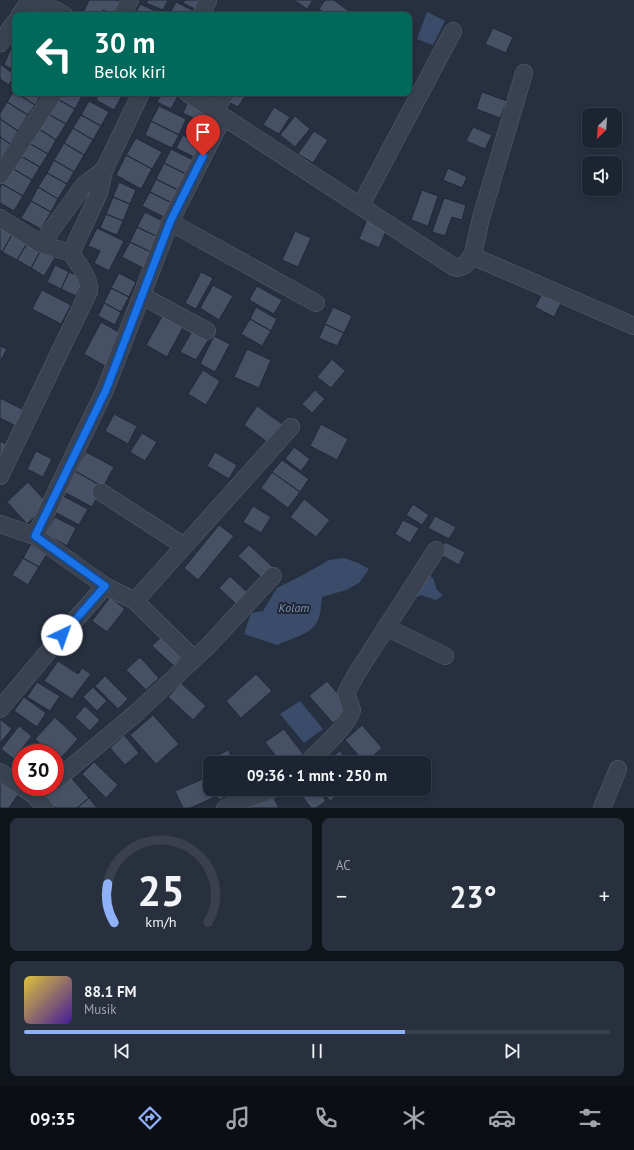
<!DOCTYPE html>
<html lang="id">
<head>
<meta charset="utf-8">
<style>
	:root { --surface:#1c2431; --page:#29303d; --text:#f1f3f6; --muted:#a0a4ab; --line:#3a414d; --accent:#8eb1f8 }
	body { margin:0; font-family:"PT Sans",sans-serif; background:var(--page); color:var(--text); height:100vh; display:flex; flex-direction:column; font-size:15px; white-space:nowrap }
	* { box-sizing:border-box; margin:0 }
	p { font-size:13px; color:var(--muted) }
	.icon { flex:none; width:22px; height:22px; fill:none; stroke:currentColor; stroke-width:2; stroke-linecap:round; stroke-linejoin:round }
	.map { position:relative; height:808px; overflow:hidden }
	.panel { display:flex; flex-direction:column; gap:10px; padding:10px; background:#0f141b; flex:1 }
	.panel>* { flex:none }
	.top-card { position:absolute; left:12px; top:12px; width:400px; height:84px; border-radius:8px; box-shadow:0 2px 6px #0003,0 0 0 1px var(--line); background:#00695c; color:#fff; overflow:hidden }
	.needle { width:26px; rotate:205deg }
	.tools { position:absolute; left:582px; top:108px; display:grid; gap:8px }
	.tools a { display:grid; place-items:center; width:40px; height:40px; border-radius:8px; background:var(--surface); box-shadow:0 2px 6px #0003,0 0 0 1px var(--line); font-size:20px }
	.speed { position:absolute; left:12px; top:744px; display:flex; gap:8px; font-size:20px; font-weight:700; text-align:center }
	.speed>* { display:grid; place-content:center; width:52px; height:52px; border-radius:50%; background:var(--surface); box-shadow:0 2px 6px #0003,0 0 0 1px var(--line); line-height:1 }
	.speed .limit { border:6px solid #d22; background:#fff; color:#111 }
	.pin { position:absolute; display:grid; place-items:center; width:34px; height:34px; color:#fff; margin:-41px -17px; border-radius:50% 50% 50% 0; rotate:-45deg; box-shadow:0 0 4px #0007 }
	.pin .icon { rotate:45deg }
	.me { position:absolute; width:44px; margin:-22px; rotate:42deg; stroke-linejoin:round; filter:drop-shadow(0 0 3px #0008) }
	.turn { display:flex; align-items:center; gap:14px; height:84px; padding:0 16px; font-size:18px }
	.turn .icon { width:52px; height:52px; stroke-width:2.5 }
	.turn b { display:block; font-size:28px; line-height:34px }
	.big { font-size:30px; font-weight:600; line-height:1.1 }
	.panel .widget { flex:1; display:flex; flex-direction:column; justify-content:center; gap:6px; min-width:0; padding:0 14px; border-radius:8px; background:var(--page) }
	.panel .dial { align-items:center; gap:0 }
	.dial svg { height:104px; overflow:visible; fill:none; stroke:var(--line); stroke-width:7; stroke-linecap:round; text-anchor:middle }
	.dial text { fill:var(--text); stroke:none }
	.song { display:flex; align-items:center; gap:12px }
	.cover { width:48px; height:48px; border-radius:6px; background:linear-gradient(135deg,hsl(50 70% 55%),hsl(260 70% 35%)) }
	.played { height:4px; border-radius:2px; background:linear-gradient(90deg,var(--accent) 65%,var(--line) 65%) }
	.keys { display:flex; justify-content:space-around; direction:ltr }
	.heat { display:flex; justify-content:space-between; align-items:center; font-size:22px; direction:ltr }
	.panel .tiles { flex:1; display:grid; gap:10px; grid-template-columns:1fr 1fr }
	.widget:last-child { grid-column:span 2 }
	.trip { position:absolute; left:203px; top:756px; width:228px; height:40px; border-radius:8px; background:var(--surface); box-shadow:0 2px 6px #0003,0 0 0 1px var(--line); font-weight:600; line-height:40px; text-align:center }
	.tabs { display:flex; height:64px; justify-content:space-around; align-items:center; background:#0b0e14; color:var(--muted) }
	.tabs .icon { width:28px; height:28px }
	.tabs .selected { color:var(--accent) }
	.tabs b { font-size:18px; color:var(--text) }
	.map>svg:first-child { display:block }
</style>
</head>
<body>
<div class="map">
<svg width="634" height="808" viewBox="0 0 634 808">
	<rect width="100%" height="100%" fill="#263041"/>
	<path fill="#3b4c6a" d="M427,12L445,21L433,45L417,39Z
		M344,558L358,563L369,569L359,583L346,590L322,597C321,605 321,615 317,622C310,635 289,639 277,645L244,634L251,613L263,611L277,588L305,574L329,560Z
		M427,574L433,578L437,590L443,595L436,600L421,595L413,598Z
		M300,701L323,729L304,743L280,714Z"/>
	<path fill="#475165" stroke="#212938" d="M89,0H117L125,5L120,15H113L103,10L101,15H91L84,11Z
		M148,0H168L163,10L146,3Z
		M185,0H199L195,9L183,3Z
		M294,0H313L307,9Z
		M325,0H334L353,14L327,15L319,9Z
		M176,2L196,12L195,15H169Z
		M140,4L160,13L159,15H135Z
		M493,28L513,37L506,53L485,44Z
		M10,50L15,52V70L4,65Z
		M0,64L15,75L9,85L0,79Z
		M14,91L35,105L28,115L7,102Z
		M482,92L507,101L500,118L476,109Z
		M16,93H42L35,105Z
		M56,93H81L83,94L75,109L54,97Z
		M99,93H116L122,96L114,110L96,100Z
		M162,93H172L178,96L171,109L157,102Z
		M231,93H247L238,107L227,101Z
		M54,97L75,109L66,124L45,112Z
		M89,101L109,112L101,126L81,115Z
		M7,102L28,115L18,131L0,119V113Z
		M188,102L212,113L207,125L183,113Z
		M159,106L186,119L179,135L151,121Z
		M274,107L290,117L279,134L263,125Z
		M45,112L66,124L56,140L36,127Z
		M81,115L101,126L93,140L73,128Z
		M295,116L310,129L295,147L280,135Z
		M0,119L18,131L10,144L0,137Z
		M151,121L179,135L172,148L145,135Z
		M36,127L56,140L48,154L27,142Z
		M473,127L492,135L485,149L466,141Z
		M73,128L93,140L84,155L64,143Z
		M314,131L328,140L313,163L298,154Z
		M183,135L200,144L194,157L176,148Z
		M0,137L10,144L1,159L0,158Z
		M136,138L162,152L152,169L126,155Z
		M27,142L48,154L40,167L19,155Z
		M64,143L84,155L74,172L54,160Z
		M171,149L193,160L186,174L164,163Z
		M19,155L40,167L32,180L12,168Z
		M126,155L152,169L141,189L116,175Z
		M54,160L74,172L67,184L47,173Z
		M164,163L186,174L178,190L156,179Z
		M12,168L32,180L23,196L2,184Z
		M448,168L467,177L462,188L443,180Z
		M47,173L67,184L58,199L38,187Z
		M156,179L178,190L172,203L150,192Z
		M119,182L136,190L130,204L113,197Z
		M2,184L23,196L14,211L0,203V188Z
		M38,187L58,199L51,212L31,201Z
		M422,190L438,196L428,226L411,220Z
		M150,192L172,203L164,217L142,206Z
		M113,197L130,204L123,221L106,214Z
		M444,198L466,205L462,220L452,217L445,236L432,232Z
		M31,201L51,212L41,229L21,218Z
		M145,212L167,223L160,238L137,227Z
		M106,214L123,221L117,235L100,228Z
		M368,217L388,226L379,248L359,239Z
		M0,225L13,233L2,252L0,250Z
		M137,227L160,238L153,253L130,242Z
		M97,228L124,241L109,271L94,263L100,251L88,246Z
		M295,231L311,238L298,267L282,260Z
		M13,233L28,242L17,260L2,252Z
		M28,242L41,250L31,268L17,260Z
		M130,242L153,253L145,269L122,257Z
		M41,250L55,258L44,276L31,268Z
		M55,265L69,272L61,289L47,282Z
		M69,272L85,279L76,296L61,289Z
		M201,272L213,278L196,309L185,303Z
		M119,273L136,282L129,297L111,288Z
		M213,285L233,296L219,320L200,308Z
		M257,286L282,300L274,314L249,300Z
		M111,288L129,297L121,312L104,303Z
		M42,290L71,305L61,324L32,309Z
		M542,294L561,303L554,317L535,307Z
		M104,303L121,312L115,325L98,316Z
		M256,307L277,319L271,331L250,319Z
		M333,307L352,316L344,333L325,324Z
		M165,311L186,322L167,357L146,345Z
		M250,319L271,331L262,346L241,334Z
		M101,322L122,334L105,366L84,354Z
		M325,324L344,333L337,346L319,338Z
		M194,328L210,337L196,360L180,352Z
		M214,336L230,344L215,372L200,364Z
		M0,346L7,349L0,362Z
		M247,349L271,360L259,388L234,377Z
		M332,359L345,371L331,388L317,377Z
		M203,370L220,381L206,405L188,394Z
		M315,390L325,399L312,413L302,404Z
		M0,398L26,411L18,427L0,418Z
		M257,406L285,426L271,445L244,425Z
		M114,414L137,426L128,444L105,431Z
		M321,424L348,439L337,460L310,446Z
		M142,433L157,442L145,461L130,452Z
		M0,441L9,446L0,462Z
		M294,447L310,459L301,471L285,459Z
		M36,451L52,459L43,477L27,469Z
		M86,452L114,467L103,487L75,471Z
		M215,452L237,465L229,479L207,466Z
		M282,460L309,479L300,492L272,472Z
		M75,471L103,487L92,507L64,492Z
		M272,472L300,492L288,508L261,488Z
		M28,482L48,504L27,524L7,502Z
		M63,496L88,509L79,525L55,512Z
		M304,499L330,520L316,537L290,517Z
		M413,504L429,515L422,525L406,515Z
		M253,506L271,517L261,533L243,522Z
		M435,516L456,527L449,539L428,528Z
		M55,517L76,528L67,546L45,534Z
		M403,520L419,528L410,543L395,534Z
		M219,525L234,536L198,580L184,568Z
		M445,542L465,552L459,565L439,554Z
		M31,544L47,554L39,567L23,558Z
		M249,545L274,568L263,579L238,556Z
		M23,558L39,567L28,585L12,575Z
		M230,576L249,594L238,606L219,588Z
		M110,597L125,609L107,632L92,621Z
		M164,634L185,654L174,666L152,646Z
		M140,657L159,678L146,690L126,670Z
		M58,661L78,674L82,668L91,674L72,699L44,681Z
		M256,674L272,691L241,718L226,701Z
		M105,676L128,699L118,709L95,686Z
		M327,681L350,708L333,723L309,696Z
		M37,682L60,696L50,711L27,697Z
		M181,683L206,706L193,720L168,697Z
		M93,687L107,701L97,711L83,697Z
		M24,697L46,713L37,727L14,711Z
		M85,706L100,720L90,731L75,717Z
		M153,715L179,744L156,764L130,735Z
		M55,717L78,739L59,760L55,757V753H50L35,739Z
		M0,719L12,729L0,743Z
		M362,725L382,748L365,763L345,740Z
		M19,726L32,736L14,759L1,749Z
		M284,729L303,754L291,763H281L265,742Z
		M124,735L139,753L125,765L110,748Z
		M35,745L43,753H27Z
		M228,750L235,763H210V783L201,764Z
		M340,751L349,763H328L327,761Z
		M94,762L118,785L106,798L82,774Z
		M66,772L89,798L77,808H55L42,793L49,787H55Z
		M205,778L213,798L190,808H183L175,791Z
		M0,779L20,792L9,808H0Z
		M213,789H242L219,800Z
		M300,789H317L326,801L316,808H311L298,791Z
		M321,789H344L345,790L330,801Z
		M271,793L279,808H244Z
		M89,798L97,808H77Z"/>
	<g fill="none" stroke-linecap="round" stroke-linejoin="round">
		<defs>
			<path id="street" d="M20,15C23,11 26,5 30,2C37,0 57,11 64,15
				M122,15L130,0
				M201,15L208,0
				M0,43L15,22
				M187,93L454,267L458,268L465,265L473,254L481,218L524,73
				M214,111L226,93
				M0,175L54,93
				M361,205L453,31
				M0,218L41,244L71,253
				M170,222L316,303
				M41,244L84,185L104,170
				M472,256L634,326
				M142,296L207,331
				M0,476L89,291C90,277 78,264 71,253L99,193L104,170L141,93
				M101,492L184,546
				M0,524L35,536L105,586L135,601L194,659
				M35,536L105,390L170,222L223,117
				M135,601L291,427
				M386,627L445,656
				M0,709L62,635L105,586
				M307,763C320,750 347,727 352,710L346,693L357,673L436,550
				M0,772L21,786
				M55,781L135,714L208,646L273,576
				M22,787L34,795L45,808
				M225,808L273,789
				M602,808L618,769"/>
		</defs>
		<use href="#street" stroke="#58606e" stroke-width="18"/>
		<use href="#street" stroke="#3a4251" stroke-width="17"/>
	</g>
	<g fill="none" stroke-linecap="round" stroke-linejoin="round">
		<defs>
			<path id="route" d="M62,635L105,586L35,536L106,390L170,222L203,156"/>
		</defs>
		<use href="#route" stroke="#114b97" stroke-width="10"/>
		<use href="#route" stroke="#1a73e8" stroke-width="7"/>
	</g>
	<g text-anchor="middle" stroke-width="4" stroke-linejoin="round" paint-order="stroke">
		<g font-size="12" font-style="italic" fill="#7e91b2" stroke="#1f2736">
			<text x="294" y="612">Kolam</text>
		</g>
	</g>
</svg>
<div class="tools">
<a><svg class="needle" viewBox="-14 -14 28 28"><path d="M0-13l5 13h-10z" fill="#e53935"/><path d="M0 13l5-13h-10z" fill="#a0a4ab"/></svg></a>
<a><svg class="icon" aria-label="sound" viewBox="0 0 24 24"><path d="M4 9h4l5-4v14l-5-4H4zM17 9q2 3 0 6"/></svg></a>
</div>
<div class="speed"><div class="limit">30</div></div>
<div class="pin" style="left:203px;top:156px;background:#d93025"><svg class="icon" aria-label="arrive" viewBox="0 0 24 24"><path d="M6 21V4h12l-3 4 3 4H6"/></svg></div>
<svg class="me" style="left:62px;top:635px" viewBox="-20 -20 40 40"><circle r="19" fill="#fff"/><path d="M0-13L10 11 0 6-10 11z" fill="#1a73e8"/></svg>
<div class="trip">09:36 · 1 mnt · 250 m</div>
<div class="top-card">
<div class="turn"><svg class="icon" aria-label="left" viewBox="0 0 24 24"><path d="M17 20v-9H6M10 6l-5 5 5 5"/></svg><div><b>30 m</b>Belok kiri</div></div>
</div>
</div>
<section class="panel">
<div class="tiles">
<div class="widget dial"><svg viewBox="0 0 100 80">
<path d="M14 69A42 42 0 1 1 86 69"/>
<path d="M14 69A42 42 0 0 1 9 39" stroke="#8eb1f8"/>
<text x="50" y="56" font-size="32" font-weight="700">25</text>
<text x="50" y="72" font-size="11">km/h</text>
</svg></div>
<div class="widget"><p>AC</p>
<div class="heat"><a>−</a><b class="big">23°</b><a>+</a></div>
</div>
<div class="widget">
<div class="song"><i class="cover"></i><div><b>88.1 FM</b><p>Musik</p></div></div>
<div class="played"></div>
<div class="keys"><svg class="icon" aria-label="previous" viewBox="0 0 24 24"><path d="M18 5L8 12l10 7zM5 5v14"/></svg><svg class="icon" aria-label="pause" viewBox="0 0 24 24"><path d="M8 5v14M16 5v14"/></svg><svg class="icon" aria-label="next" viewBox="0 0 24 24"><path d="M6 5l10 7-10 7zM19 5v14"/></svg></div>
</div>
</div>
</section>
<nav class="tabs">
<b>09:35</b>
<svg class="icon selected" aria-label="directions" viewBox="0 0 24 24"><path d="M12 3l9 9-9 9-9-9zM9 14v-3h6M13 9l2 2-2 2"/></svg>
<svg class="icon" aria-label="music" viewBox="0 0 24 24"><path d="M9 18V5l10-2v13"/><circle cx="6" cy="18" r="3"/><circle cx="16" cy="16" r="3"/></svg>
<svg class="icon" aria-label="phone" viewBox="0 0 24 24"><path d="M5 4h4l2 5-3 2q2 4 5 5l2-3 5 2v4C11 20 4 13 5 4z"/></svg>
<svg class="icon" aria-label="climate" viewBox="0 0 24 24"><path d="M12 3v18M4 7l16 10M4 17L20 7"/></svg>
<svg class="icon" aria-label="car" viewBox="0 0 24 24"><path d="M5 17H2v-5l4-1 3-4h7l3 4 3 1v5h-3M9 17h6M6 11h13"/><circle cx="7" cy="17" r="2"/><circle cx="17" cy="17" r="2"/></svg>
<svg class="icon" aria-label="filters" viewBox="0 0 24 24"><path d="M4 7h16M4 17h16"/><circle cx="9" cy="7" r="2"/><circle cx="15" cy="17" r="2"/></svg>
</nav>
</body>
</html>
